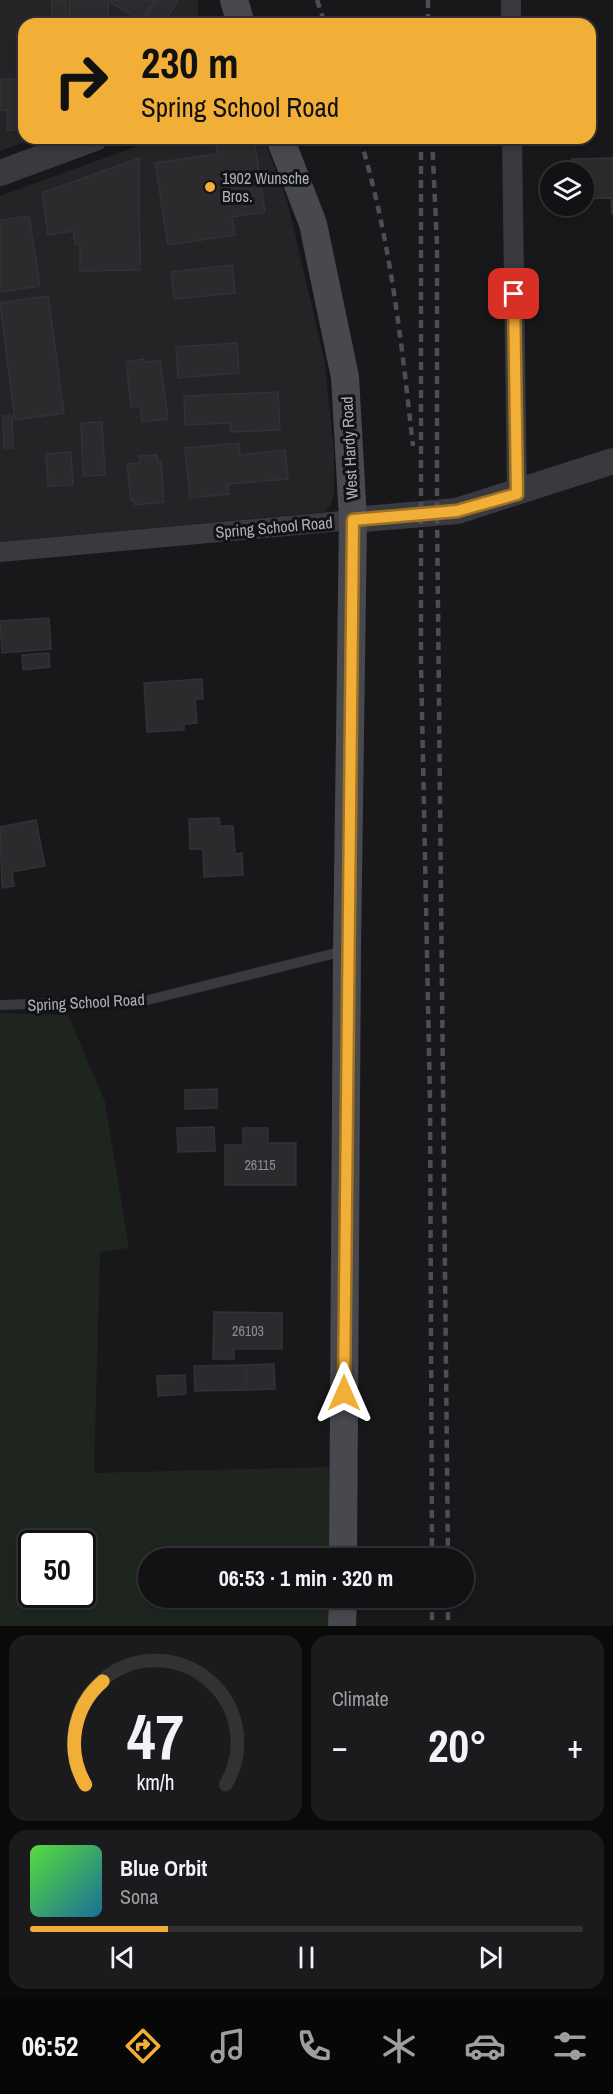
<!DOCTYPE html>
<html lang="en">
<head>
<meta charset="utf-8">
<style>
	:root { --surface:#121214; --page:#1b1b1d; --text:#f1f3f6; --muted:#9c9ea0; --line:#313234; --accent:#f2af38 }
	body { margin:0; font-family:"Archivo Narrow",sans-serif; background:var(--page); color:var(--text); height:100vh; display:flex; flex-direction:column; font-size:22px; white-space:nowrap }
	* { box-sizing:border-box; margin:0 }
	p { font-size:20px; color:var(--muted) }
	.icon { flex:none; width:33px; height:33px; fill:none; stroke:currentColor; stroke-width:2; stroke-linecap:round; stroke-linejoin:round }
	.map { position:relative; height:1626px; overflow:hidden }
	.sheet { display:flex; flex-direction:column; gap:9px; padding:9px; background:#0a0a0b; flex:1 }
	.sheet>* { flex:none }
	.top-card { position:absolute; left:18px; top:18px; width:578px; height:126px; border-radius:18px; box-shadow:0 3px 9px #0003,0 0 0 2px var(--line); background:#f2af38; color:#111; overflow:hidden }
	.controls { position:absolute; left:540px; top:162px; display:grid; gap:12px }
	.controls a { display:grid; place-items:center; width:54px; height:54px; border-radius:50%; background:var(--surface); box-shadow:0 3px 9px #0003,0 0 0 2px var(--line); font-size:30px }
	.speed { position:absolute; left:18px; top:1530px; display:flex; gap:12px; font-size:30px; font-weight:700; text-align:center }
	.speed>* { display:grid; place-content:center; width:78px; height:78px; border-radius:50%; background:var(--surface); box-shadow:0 3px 9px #0003,0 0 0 2px var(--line); line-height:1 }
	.speed .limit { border:3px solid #111; border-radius:9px; background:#fff; color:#111 }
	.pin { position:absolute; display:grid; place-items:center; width:51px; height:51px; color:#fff; margin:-26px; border-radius:12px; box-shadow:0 3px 9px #0006 }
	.me { position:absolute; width:66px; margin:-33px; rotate:0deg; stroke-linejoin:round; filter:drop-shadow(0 0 4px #0008) }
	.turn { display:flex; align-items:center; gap:21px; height:126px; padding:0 24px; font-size:27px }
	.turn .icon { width:78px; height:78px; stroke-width:2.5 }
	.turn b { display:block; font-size:42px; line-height:51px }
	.big { font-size:45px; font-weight:700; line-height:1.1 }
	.sheet .card { flex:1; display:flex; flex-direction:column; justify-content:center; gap:9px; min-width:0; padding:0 21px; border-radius:18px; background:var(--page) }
	.sheet .dial { align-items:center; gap:0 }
	.dial svg { height:156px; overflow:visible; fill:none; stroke:var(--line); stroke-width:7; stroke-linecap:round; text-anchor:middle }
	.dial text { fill:var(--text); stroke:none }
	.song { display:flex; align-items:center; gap:18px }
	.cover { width:72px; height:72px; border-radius:9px; background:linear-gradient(135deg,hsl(110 70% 55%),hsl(200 70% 35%)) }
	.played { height:6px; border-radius:3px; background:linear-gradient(90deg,var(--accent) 25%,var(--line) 25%) }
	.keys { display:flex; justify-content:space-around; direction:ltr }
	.heat { display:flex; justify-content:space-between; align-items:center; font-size:33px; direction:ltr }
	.sheet .tiles { flex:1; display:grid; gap:9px; grid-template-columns:1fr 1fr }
	.card:last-child { grid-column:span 2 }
	.trip { position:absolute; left:138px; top:1548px; width:336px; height:60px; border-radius:30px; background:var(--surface); box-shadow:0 3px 9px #0003,0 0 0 2px var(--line); font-weight:700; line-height:60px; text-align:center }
	.dock { display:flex; height:96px; justify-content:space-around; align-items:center; background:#070708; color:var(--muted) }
	.dock .icon { width:42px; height:42px }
	.dock .active { color:var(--accent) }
	.dock b { font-size:27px; color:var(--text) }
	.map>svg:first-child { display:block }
</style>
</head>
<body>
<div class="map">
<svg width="613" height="1626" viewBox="0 0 613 1626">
	<rect width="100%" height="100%" fill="#18181a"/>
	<path fill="#242427" d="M0,0H198V24H24V138H36L0,151Z
		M159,138H264L288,204L324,358L334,451V494L330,506L324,512L0,542V196Z"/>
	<path fill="#1e251f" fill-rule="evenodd" d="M0,1013L68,1015L105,1102L129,1248L100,1252L94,1473L329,1467V1558H148V1598H329V1626H0ZM32,1544H82V1594H32Z"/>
	<path fill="#2b2b2e" stroke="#323236" stroke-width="1.5" d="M69,0H108V24H69Z
		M111,0H155L142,21L110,2Z
		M156,0H178L164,24H147L144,22Z
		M52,1H66V24H52Z
		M0,79H24V130H7V110H0Z
		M254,138L265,212L232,217L235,235L168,245L155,163L217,154L216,143Z
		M139,158L140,270L80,271V244H75L73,231L48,235L42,193Z
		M613,158V214H612L611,198L584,199V172H572V159Z
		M29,216L40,286L0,292V220Z
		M232,265L235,293L174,299L171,272Z
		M48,296L64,413L15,420L0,303Z
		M237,343L239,373L178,378L176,347Z
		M144,359L145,362L160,361L168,419L142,422L140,406L131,407L126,362Z
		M278,392L280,430L231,432L230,423L185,425L184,396Z
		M3,416H12L13,448H4Z
		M102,422L105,475L83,476L81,423Z
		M239,443L240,455L285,450L288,479L228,484L229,494L190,498L185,448Z
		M71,452L73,485L48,486L46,454Z
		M157,455V461H161L164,502L135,505L134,500H131L127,464L140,463L139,456Z
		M49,618L51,649L2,653L0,621Z
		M49,653L50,667L23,670L22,655Z
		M202,679L203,699H195L197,723L184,724V730L147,732L144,683Z
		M219,818L220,826H233L235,854L242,853L243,875L204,877L203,849H190L189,819Z
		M36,820L45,866L12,872L14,886L2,888L0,827Z
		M217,1089V1108L185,1109V1090Z
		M214,1127L215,1151L178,1152L177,1128Z
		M243,1128H268V1143H296V1185H225V1145H243Z
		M214,1312L282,1313V1349H234V1359H213Z
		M274,1364L275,1389L246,1390V1365Z
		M246,1365V1390L195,1391L194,1366Z
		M185,1375L186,1394L158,1396L157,1376Z"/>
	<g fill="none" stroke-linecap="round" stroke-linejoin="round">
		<path stroke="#393a3f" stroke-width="10" d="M0,1005L148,1000L344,951"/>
		<path stroke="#393a3f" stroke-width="20" d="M511,0V24
			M512,138L517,494
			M0,552L353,520"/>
		<path stroke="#393a3f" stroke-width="26" d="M0,173L95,138
			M353,520L457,511L613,461"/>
		<path stroke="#47494f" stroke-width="28" d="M234,0L241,24
			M280,138L313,224L345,377L353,520L347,950L343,1558
			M342,1626L343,1598"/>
		<path stroke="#4c4e54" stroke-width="4.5" stroke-dasharray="8 6" stroke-linecap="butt" d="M317,0L325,24
			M428,0V24
			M360,138C391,242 401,339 413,446
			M421,138V662L430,1099L432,1558
			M432,138L437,244V512L448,1558
			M432,1598V1626
			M448,1598V1626"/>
	</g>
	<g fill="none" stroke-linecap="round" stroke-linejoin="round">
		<defs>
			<path id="route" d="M344,1393L353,520L457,511L517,494L514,294"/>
		</defs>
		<use href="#route" stroke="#9d7224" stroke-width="15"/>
		<use href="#route" stroke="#f2af38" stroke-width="10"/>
	</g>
	<circle fill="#f2af38" stroke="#131315" stroke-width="2" cx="210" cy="187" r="6"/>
	<g text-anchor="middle" stroke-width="6" stroke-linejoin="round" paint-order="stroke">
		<g font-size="14" fill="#8a8d96">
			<text x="260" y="1170">26115</text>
			<text x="248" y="1336">26103</text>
		</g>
		<g font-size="16" fill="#aaafba" stroke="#131315" text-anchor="start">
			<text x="222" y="184">1902 Wunsche<tspan x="222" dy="18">Bros.</tspan></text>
		</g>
		<g font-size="16" fill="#aaafba" stroke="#131315">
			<text transform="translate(349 448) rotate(-93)" y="6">West Hardy Road</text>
			<text transform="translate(274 527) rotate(-5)" y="6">Spring School Road</text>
			<text transform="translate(86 1002) rotate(-3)" y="6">Spring School Road</text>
		</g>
	</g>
</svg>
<div class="controls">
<a><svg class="icon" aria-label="layers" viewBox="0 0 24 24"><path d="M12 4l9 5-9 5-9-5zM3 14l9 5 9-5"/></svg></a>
</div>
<div class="speed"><div class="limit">50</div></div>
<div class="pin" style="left:514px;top:294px;background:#d93025"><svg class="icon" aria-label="arrive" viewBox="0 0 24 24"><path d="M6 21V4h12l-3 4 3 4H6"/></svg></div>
<svg class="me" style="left:344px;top:1393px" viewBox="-20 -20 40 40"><path d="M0-17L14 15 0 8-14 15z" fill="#f2af38" stroke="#fff" stroke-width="4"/></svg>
<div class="trip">06:53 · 1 min · 320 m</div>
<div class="top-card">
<div class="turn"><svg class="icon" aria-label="right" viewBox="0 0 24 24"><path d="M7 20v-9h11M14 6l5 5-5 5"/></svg><div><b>230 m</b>Spring School Road</div></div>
</div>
</div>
<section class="sheet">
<div class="tiles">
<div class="card dial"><svg viewBox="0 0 100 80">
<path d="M14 69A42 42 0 1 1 86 69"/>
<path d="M14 69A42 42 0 0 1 23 16" stroke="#f2af38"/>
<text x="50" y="56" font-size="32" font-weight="700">47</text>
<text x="50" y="72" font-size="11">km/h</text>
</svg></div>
<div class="card"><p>Climate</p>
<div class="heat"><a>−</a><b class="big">20°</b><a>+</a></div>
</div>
<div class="card">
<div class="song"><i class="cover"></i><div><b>Blue Orbit</b><p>Sona</p></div></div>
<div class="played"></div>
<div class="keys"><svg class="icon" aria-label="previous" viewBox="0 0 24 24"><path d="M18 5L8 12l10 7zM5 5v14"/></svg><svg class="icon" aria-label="pause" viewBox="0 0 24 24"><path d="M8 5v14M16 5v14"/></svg><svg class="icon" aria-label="next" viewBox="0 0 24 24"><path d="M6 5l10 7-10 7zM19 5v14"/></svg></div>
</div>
</div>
</section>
<nav class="dock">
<b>06:52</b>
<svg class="icon active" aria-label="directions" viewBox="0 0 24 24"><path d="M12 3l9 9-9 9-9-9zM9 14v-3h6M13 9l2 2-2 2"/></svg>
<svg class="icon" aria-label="music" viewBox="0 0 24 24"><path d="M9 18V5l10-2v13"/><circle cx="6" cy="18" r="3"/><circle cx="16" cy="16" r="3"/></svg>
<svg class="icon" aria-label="phone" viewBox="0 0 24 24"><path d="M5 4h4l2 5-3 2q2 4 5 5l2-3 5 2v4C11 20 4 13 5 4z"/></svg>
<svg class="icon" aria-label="climate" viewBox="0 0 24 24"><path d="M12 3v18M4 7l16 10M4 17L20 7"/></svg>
<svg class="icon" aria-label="car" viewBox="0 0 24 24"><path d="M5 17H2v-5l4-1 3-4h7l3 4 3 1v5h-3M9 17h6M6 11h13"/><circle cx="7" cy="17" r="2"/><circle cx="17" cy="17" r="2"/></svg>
<svg class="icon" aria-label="filters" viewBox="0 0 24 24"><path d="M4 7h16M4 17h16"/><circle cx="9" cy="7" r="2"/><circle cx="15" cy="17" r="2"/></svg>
</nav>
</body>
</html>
